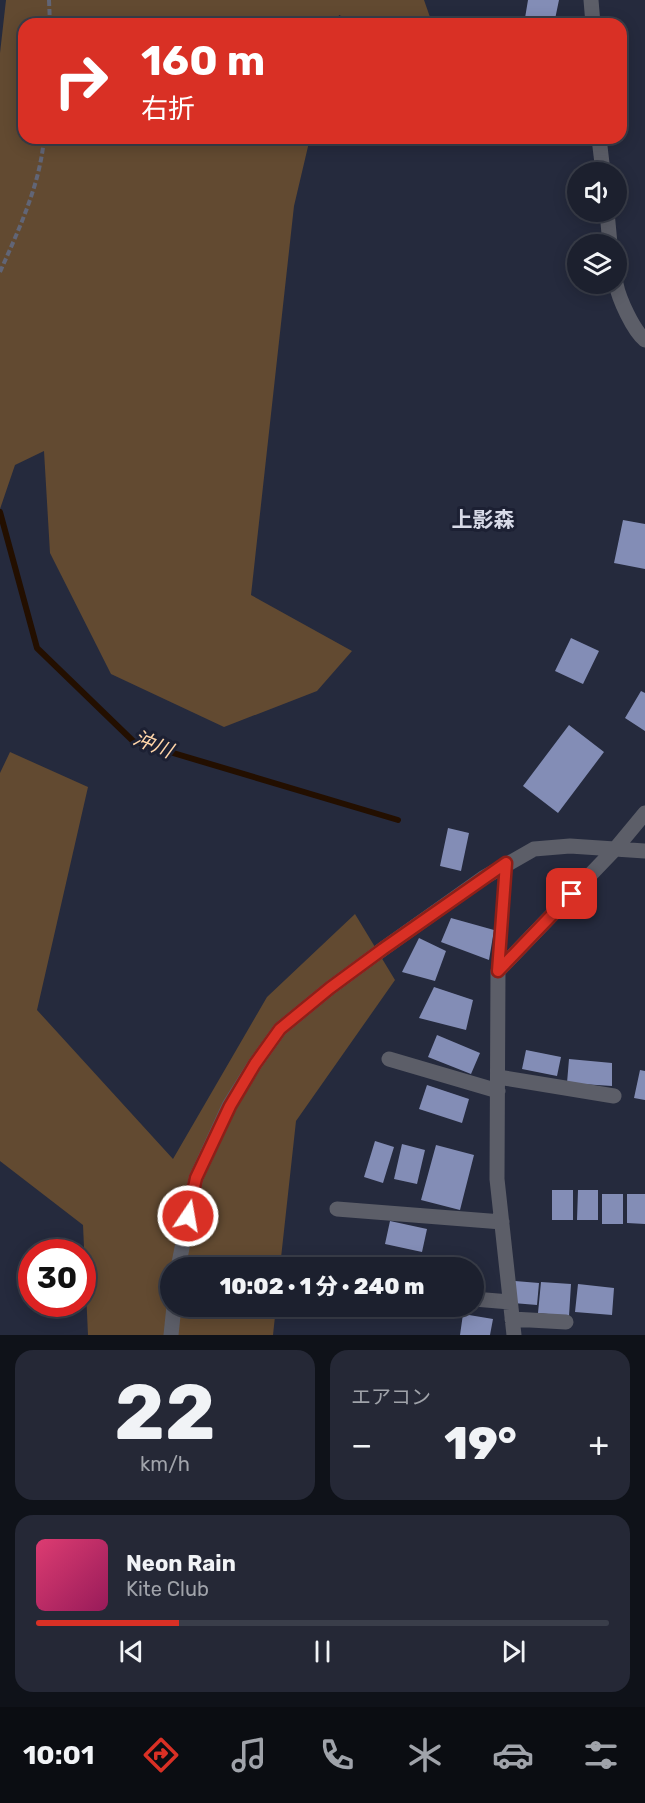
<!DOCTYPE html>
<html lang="ja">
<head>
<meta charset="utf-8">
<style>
	:root { --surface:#1c202e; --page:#252836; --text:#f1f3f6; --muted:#a0a3aa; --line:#3a3e4a; --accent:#d93025 }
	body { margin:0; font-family:Rubik,"Noto Sans JP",sans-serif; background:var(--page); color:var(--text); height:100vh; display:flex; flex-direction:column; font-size:22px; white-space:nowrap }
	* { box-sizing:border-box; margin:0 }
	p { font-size:20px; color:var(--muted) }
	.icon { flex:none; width:33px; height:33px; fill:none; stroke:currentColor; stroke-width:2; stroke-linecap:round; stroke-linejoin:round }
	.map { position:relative; height:1335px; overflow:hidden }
	.details { display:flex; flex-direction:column; gap:15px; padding:15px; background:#0f1219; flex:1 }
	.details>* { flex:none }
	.guide { position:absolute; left:18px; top:18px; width:609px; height:126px; border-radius:18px; box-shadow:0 3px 15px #0003,0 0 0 2px var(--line); background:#d93025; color:#fff; overflow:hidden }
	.fabs { position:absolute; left:567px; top:162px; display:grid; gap:12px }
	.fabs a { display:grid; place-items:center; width:60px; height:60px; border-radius:50%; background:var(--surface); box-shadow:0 3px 15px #0003,0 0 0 2px var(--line); font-size:30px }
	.speed { position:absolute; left:18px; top:1239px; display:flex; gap:12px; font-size:30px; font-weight:700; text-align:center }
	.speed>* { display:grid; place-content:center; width:78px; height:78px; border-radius:50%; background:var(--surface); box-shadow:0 3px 15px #0003,0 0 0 2px var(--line); line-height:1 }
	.speed .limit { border:9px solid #d22; background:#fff; color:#111 }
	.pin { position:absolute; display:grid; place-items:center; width:51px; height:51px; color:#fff; margin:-26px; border-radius:12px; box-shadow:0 3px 9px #0006 }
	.me { position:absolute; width:66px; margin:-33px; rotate:12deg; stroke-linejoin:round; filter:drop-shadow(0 0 4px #0008) }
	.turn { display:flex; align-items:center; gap:21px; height:126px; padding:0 24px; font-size:27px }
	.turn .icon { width:78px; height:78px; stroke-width:2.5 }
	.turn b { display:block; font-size:42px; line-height:51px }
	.big { font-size:45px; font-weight:800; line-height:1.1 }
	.details .tile { flex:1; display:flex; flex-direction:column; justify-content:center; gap:9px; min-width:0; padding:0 21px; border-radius:18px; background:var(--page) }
	.details .dial { align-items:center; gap:0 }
	.dial b { font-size:78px; line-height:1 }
	.song { display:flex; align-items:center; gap:18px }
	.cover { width:72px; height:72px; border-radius:9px; background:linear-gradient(135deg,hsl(340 70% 55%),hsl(330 70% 35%)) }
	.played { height:6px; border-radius:3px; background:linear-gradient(90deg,var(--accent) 25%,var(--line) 25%) }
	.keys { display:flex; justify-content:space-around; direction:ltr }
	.heat { display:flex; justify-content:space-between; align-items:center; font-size:33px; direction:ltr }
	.details .tiles { flex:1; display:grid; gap:15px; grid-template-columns:1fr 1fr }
	.tile:last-child { grid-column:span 2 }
	.trip { position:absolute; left:160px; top:1257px; width:324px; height:60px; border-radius:30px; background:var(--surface); box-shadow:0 3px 15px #0003,0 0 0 2px var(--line); font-weight:800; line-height:60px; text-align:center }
	.tabs { display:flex; height:96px; justify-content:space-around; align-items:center; background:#0b0d12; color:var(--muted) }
	.tabs .icon { width:42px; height:42px }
	.tabs .current { color:var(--accent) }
	.tabs b { font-size:27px; color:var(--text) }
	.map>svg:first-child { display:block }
</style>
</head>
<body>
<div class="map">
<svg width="645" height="1335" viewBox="0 0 645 1335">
	<rect width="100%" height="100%" fill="#252a3d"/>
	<path fill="#624a31" d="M6,0H424L431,20L430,24H359L339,15L337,24H24V138H310L294,206L251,595L352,651L317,691L224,727L111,674L50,553L44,451L15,465L0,509V53Z
		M10,752L88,787L37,1010L173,1159L267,997L355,914L395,980L296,1121L280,1267L171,1268V1306L276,1307L273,1335H88L83,1225L0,1161V773Z"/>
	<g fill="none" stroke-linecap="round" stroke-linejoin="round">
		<path stroke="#230f00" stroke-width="6" d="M0,512L37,648L133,741L398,820"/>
	</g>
	<path fill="#838db6" d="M528,0H559L554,24H524Z
		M623,520L645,524V569L614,563Z
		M571,638L599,651L583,684L555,671Z
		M641,691L645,693V731L625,718Z
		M569,725L604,752L558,813L523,786Z
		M448,828L469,833L461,871L440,866Z
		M451,918L494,930L489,960L441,942Z
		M419,938L446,951L435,981L402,972Z
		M434,987L473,1000L466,1030L419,1018Z
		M437,1035L480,1053L471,1074L428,1057Z
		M526,1050L561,1057L557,1076L522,1069Z
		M569,1059L612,1063V1086L567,1083Z
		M640,1070L645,1071V1100L634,1098Z
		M427,1085L469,1099L462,1123L419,1109Z
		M375,1141L394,1147L383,1183L364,1177Z
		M402,1144L425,1150L417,1184L394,1179Z
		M436,1145L474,1155L460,1210L421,1200Z
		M552,1190H573V1220H552Z
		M578,1190H598V1220H577Z
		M602,1194H623V1224H602Z
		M627,1194H645V1224L627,1223Z
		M390,1221L427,1229L422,1252L385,1244Z
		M515,1281L539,1283L537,1305L513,1303Z
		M541,1282L571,1284L569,1316L538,1313Z
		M578,1284L614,1288L612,1315L575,1312Z
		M463,1314L493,1319L490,1335H460Z"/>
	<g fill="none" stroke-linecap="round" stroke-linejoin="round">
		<path stroke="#616576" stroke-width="4" stroke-dasharray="6 3" stroke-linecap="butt" d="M49,0L50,24
			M0,272C19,229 40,185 44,138"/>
		<path stroke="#5c5e68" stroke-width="10" d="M498,971L506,863"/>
		<path stroke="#5c5e68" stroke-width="15" d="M591,0L593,24
			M599,138L603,172
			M607,212L610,244
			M616,284C619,299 633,330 645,340
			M389,1059L498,1091
			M498,1077L614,1096
			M337,1209L502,1222
			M178,1268L196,1178L229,1106L255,1064L280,1029L330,988L383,949L483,878L534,849L570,846L645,851
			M474,1299L510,1302
			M512,1319L566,1322
			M171,1335L174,1306
			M514,1335L497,1179L498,971L616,848L645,813"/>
	</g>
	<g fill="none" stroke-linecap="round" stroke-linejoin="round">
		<defs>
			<path id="route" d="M188,1216L196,1178L230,1106L255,1064L280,1029L330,988L383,949L506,863L498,971L572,894"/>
		</defs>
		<use href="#route" stroke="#8d1f18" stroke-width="15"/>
		<use href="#route" stroke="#d93025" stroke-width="10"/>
	</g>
	<g text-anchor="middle" stroke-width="6" stroke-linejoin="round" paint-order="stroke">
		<g font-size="20" font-style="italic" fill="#ffd5a9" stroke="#1c2033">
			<text transform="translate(153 744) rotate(22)" y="7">沖川</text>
		</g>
		<g font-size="21" font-weight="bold" fill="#d8dbe8" stroke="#1c2033">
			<text x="483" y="527">上影森</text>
		</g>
	</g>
</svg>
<div class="fabs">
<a><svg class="icon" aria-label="sound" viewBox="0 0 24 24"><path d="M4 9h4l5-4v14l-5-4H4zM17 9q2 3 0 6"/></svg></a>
<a><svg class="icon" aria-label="layers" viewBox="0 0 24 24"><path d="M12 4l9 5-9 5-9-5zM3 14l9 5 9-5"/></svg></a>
</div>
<div class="speed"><div class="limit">30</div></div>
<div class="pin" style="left:572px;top:894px;background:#d93025"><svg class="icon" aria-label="arrive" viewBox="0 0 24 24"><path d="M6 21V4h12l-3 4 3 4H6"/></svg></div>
<svg class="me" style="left:188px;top:1216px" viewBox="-20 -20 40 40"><circle r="17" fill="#d93025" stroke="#fff" stroke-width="3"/><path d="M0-11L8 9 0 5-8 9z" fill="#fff"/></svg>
<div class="trip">10:02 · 1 分 · 240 m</div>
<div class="guide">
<div class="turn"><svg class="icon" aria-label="right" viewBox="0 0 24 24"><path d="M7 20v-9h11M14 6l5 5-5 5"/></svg><div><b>160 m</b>右折</div></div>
</div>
</div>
<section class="details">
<div class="tiles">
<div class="tile dial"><b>22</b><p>km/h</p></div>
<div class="tile"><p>エアコン</p>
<div class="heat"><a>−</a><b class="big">19°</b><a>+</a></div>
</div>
<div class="tile">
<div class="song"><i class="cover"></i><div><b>Neon Rain</b><p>Kite Club</p></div></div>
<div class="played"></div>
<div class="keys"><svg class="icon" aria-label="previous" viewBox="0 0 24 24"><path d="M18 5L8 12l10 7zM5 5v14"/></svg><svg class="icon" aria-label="pause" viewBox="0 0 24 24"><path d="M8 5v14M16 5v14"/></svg><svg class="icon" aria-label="next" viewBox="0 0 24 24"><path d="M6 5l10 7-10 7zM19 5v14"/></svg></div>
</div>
</div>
</section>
<nav class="tabs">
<b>10:01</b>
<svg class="icon current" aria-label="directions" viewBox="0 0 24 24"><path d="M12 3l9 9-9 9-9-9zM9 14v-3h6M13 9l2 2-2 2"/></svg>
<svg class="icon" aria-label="music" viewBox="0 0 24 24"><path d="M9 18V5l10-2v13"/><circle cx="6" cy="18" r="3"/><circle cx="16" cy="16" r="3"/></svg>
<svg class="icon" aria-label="phone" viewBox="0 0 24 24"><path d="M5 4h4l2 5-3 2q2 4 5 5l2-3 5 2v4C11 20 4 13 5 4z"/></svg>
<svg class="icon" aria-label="climate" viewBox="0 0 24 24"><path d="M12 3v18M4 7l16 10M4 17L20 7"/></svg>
<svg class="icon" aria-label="car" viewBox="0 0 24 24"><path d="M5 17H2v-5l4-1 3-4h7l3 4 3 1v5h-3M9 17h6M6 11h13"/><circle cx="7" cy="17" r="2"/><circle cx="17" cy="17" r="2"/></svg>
<svg class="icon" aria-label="filters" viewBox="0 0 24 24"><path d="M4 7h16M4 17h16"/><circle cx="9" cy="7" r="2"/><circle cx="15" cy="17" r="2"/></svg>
</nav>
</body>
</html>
